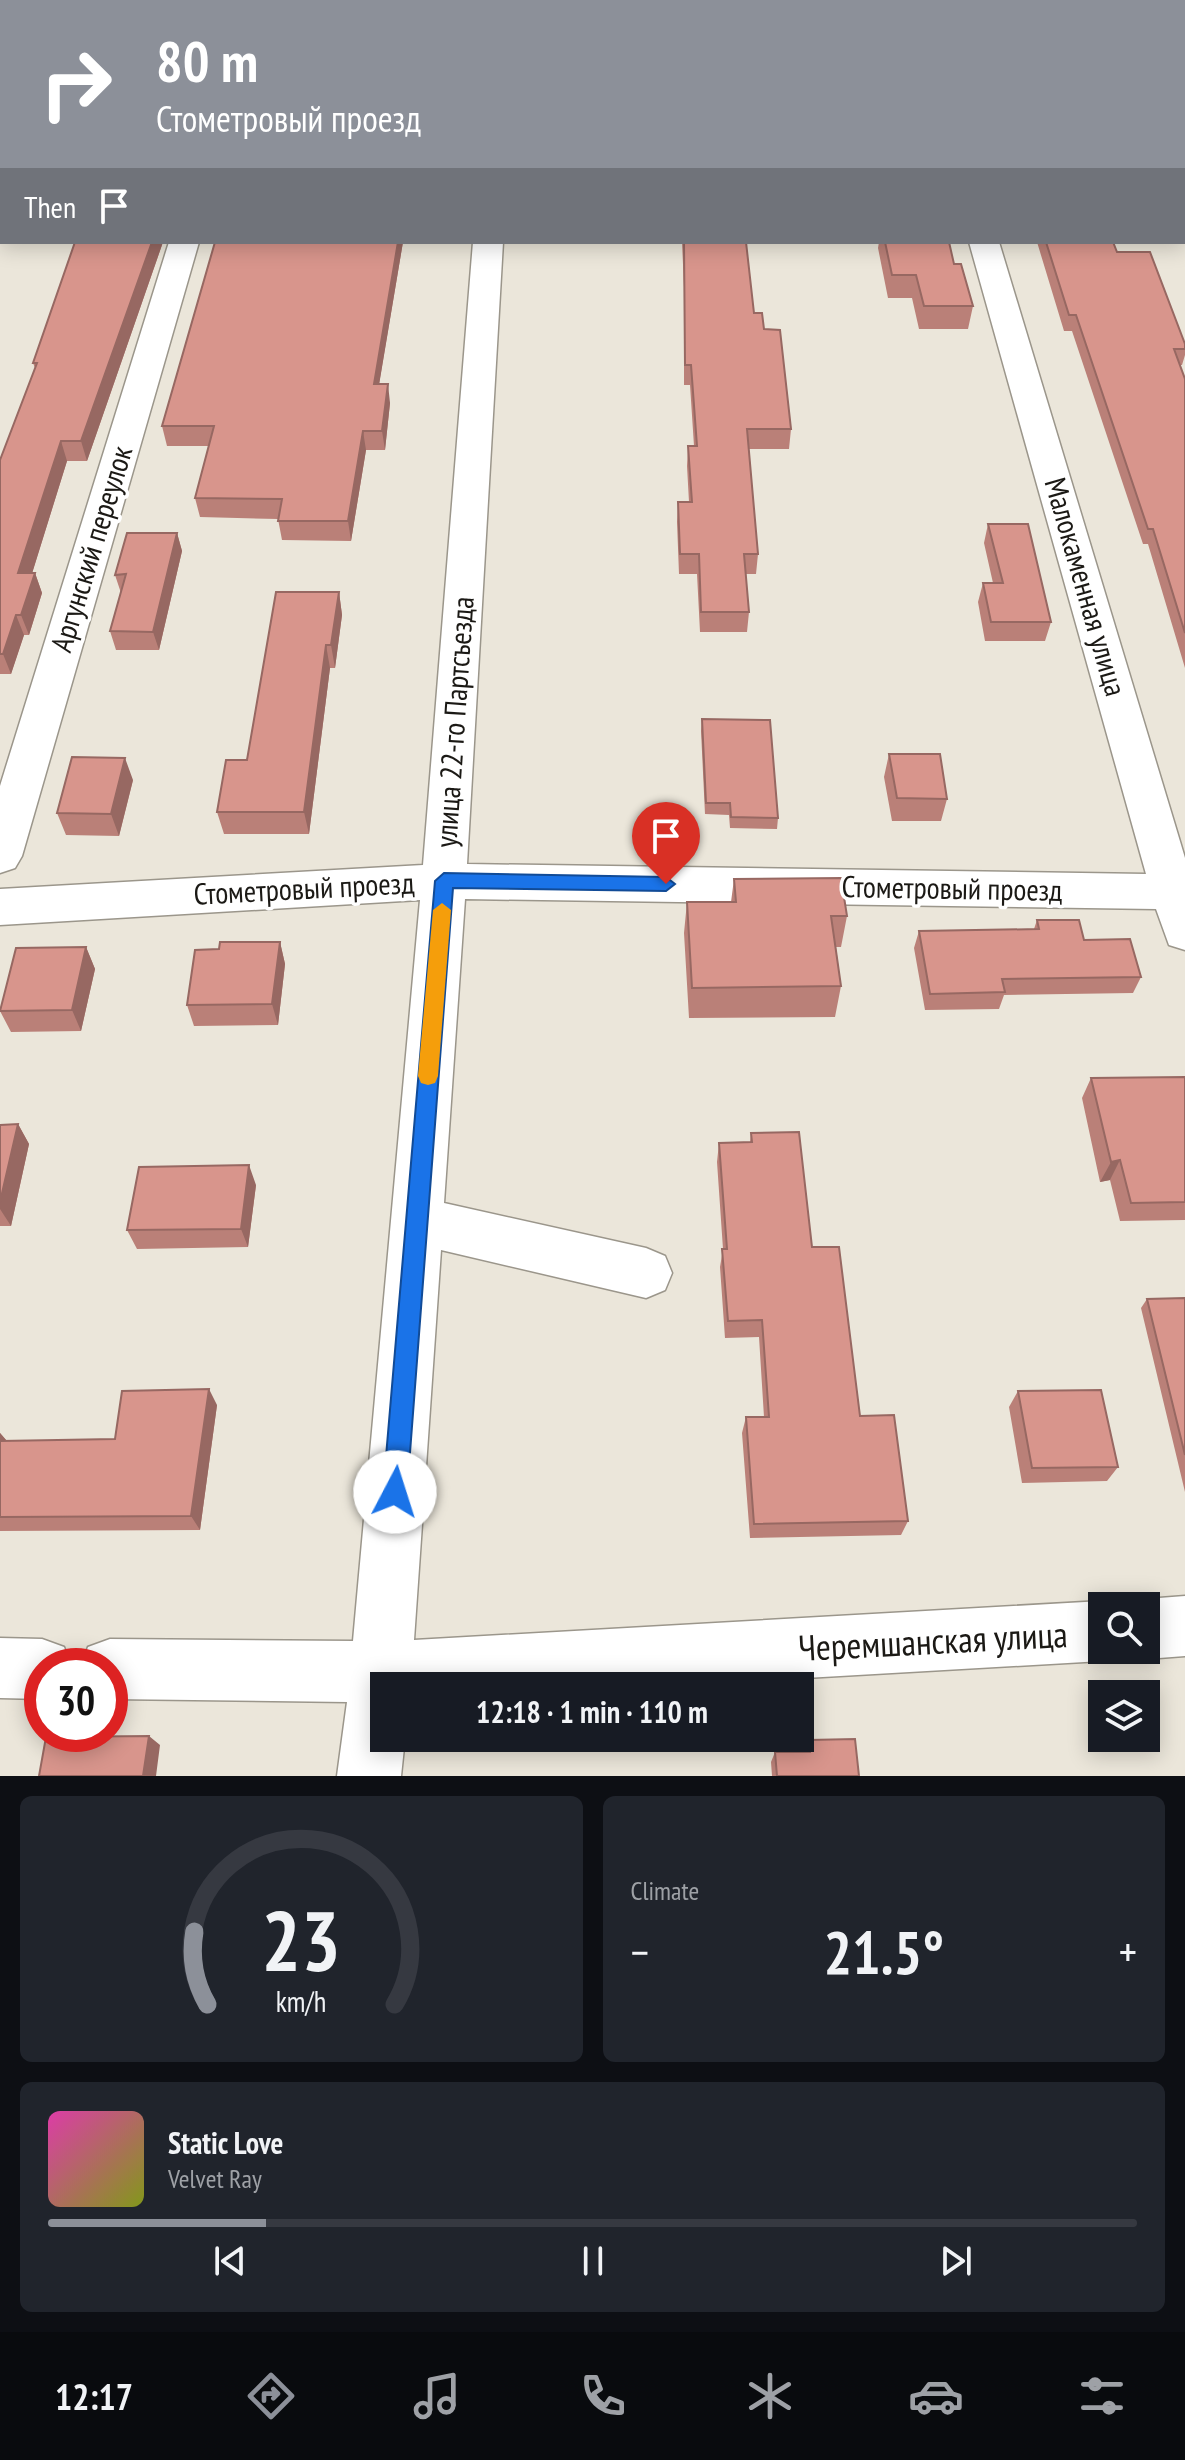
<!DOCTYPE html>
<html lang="en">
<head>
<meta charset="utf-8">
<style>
	:root { --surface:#171b24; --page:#20242c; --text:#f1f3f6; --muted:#9ea1a6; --line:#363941; --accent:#8c9099 }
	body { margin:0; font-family:"PT Sans Narrow",sans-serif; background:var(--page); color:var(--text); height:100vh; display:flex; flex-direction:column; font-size:30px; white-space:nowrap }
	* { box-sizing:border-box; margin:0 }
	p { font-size:26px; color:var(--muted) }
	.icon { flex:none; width:44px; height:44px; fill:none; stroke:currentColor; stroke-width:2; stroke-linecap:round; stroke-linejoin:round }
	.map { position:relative; height:1776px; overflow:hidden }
	.drawer { display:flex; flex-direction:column; gap:20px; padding:20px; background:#0d0f14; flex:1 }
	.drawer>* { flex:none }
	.hud { position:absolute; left:0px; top:0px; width:1186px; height:244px; box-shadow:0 4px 20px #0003; background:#8c9099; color:#fff; overflow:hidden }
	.buttons { position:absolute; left:1088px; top:1592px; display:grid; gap:16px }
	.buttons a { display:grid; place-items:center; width:72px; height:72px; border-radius:0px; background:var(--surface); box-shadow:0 4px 20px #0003; font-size:40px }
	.speed { position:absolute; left:24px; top:1648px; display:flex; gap:16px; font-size:40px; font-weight:700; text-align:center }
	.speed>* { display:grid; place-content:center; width:104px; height:104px; border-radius:50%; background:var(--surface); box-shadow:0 4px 20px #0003; line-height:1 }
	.speed .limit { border:12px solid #d22; background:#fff; color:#111 }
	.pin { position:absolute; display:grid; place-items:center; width:68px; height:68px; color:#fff; margin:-82px -34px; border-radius:50% 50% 50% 0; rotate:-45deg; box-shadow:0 0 8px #0007 }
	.pin .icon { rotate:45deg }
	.me { position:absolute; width:88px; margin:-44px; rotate:5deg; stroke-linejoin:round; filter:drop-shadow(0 0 6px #0008) }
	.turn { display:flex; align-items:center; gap:28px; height:168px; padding:0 24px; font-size:36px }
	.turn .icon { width:104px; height:104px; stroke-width:2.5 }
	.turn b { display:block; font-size:56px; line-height:68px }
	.then { display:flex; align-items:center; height:76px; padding:0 24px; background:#0003; gap:16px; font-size:30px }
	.big { font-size:60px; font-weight:800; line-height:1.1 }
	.drawer .widget { flex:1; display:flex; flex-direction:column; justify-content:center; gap:12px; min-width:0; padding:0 28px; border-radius:12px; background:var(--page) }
	.drawer .dial { align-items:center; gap:0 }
	.dial svg { height:208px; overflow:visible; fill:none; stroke:var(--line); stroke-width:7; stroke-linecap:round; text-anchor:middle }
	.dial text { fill:var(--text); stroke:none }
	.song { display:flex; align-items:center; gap:24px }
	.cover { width:96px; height:96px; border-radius:12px; background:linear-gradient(135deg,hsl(320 70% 55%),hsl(70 70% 35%)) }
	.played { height:8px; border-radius:4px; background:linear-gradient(90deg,var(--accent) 20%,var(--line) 20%) }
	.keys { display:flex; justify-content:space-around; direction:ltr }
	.heat { display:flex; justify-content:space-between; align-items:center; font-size:44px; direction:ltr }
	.drawer .tiles { flex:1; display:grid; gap:20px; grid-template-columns:1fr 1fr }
	.widget:last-child { grid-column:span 2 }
	.trip { position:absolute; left:370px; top:1672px; width:444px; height:80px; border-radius:0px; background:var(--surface); box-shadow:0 4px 20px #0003; font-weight:800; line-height:80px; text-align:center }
	.dock { display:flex; height:128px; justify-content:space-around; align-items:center; background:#090b0e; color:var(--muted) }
	.dock .icon { width:56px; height:56px }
	.dock .on { color:var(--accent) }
	.dock b { font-size:36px; color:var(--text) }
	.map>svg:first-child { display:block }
</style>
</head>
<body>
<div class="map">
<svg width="1185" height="1776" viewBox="0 0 1185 1776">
	<rect width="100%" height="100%" fill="#ebe6da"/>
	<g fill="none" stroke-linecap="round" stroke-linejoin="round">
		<defs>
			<path id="minor" d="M169,242H199L22,856L15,868L0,873V786Z
				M473,242H503L467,864L1146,874L969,242H999L1185,858V950L1169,945L1156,909L465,899L444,1203L646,1248L665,1256L672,1273L665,1290L646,1298L441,1250L414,1640L1102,1601L1114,1606H1102V1650H1124L1123,1652L1102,1661L668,1686H384V1738H405L401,1776H337L347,1702L110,1699V1666H81L88,1647L110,1639L353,1641L420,900L0,925V889L423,865Z
				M1185,1596V1656L1146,1659L1125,1650H1146V1606H1129L1146,1599Z
				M0,1638L42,1639L64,1647L71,1666H42V1699L0,1698Z"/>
		</defs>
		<use href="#minor" stroke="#9b968b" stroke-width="3"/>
		<use href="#minor" fill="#fff" fill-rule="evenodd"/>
	</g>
	<path fill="#ba8078" d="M75,242H163L87,461H67L32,573H35L42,593L29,635H24L11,674H0V460L35,368L33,363Z
		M215,242H403L379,384L390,403L385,450H366L351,541L282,540L278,519L200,517L195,498L209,446H167L162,426Z
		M682,242H746L754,313L764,329L791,429L789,449H749L758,554L756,574H746L749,612L747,632H700L697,574H679L677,522L678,502H689L687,466L688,446H694L690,385H684V287Z
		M879,242H949L954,264L973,306L968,329H919L912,298H888L878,248Z
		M1037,242H1113L1117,252L1185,344V355L1182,365H1180L1185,379V668L1148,544H1143L1072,331H1064Z
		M988,524L1051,622L1045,641H985L978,602L983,583H993L984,543Z
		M177,533L182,551L159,650H116L110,631L121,593L115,575Z
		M339,592L342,615L335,668H330L309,834H224L217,812Z
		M702,719L778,818L777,829L730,828L729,815L705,814L701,731Z
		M889,754L947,799L941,821H892L884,777Z
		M133,780L119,836L66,835L57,813Z
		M734,879L847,916L841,947H836L841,986L835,1017L689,1018L684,933L687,902H731Z
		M1037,920L1141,977L1133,993L1004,995L999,1009L925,1010L914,948L919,931L1034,929Z
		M280,942L285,964L278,1025L194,1026L187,1005Z
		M86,947L95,969L81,1031L11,1032L0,1011Z
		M1185,1077V1220L1120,1221L1110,1180L1100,1182L1082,1098L1091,1078Z
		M18,1124L29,1144L11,1226H0V1125Z
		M751,1133L812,1247L860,1416L908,1521L901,1535L750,1538L742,1433L746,1417H764L759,1337L725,1338L720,1267L723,1249L717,1162L719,1143L750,1142Z
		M256,1185L248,1247L137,1249L127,1230Z
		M1185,1298V1492L1141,1308L1147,1299Z
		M1018,1391L1118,1467L1107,1481L1022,1483L1009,1407Z
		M217,1405L200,1530L0,1531V1433L7,1441L115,1439Z
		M809,1740L859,1776H772L771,1762L775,1752H804V1750Z"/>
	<path fill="#976862" d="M2,79V112L0,116V83Z
		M2,167V202L0,206V172Z
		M152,242H163L87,461L81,441Z
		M398,242H403L376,403L374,384Z
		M388,384L390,403L385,450L382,431Z
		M363,431L366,450L351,541L348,521Z
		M61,441L67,461L26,593L18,573Z
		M177,533L182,551L159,650L153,632Z
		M35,573L42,593L29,635L21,615Z
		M339,592L342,615L335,668L331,645Z
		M16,615L24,635L11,674L3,654Z
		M326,645L330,668L309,834L304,812Z
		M125,758L133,780L119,836L111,814Z
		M280,942L285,964L278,1025L272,1004Z
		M86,947L95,969L81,1031L72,1010Z
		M18,1124L29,1144L11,1226L0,1209V1202Z
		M1120,1160L1110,1180L1100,1182L1111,1162Z
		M249,1165L256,1185L248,1247L241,1229Z
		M209,1389L217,1405L200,1530L191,1516Z
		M0,1433L12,1447L0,1444Z
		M149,1736L160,1745L156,1776H143Z"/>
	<path fill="#d8958c" stroke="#976862" stroke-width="2" d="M154,0H216V2H171L172,1Z
		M290,0H423V2H289Z
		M662,0H699V2H663Z
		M840,0H1060L1061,2H841Z
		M0,30H2V79L0,83Z
		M0,114H2V167L0,172Z
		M75,242H152L81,441H61L18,573H35L21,615H16L3,654H0V460L37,363H33Z
		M215,242H398L374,384H388L382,431H363L348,521H278L282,499L195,498L214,426H162Z
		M684,242H746L754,313H762L764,329L780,330L791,429H747L758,554H744L749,612H701L699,554H680L678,502H692L688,446H697L691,365H685Z
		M885,242H949L954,264H961L973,306H924L916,275H892Z
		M1046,242H1113L1117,252H1150L1185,344V349H1174L1185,379V633L1153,529H1148L1076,315H1069Z
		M988,524H1028L1051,622H991L983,583H1003Z
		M127,533H177L153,632L110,631L126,574L115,575Z
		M276,592H339L331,645H326L304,812H217L226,760H247Z
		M702,719L770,720L778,818L731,817L730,803H706Z
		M889,754H940L947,799L897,798Z
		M72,757L125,758L111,814L57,813Z
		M841,878L847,916H831L841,986L692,988L687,902H736L734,879Z
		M1037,920H1079L1084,940L1130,939L1141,977L1002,979L1005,992L930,994L919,931L1039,929Z
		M220,942H280L272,1004L187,1005L195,950L219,949Z
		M86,947L72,1010L0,1011L16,948Z
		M1185,1077V1202L1131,1203L1120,1160L1111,1162L1091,1078Z
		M18,1124L0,1202V1125Z
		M799,1132L812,1247H839L860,1416L894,1415L908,1521L754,1524L746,1417H769L762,1320L728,1321L722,1249H727L719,1143L752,1142L751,1133Z
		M249,1165L241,1229L127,1230L139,1167Z
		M1185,1298V1455L1147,1299Z
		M209,1389L191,1516L0,1517V1441L115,1439L122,1391Z
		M1101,1390L1118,1467L1032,1468L1018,1391Z
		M149,1736L143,1776H39L46,1737Z
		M855,1739L859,1776H777L775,1752H810L809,1740Z"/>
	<path fill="#1a73e8" stroke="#114b97" stroke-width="2" d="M444,873L666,877L675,884L666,891L453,888L407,1492L404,1500L395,1504L387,1500L383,1492L435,881Z"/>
	<path fill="#f59e0b" d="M442,903L451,910L438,1076L435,1083L428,1085L421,1083L418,1076L433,910Z"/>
	<g text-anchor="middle" stroke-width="7" stroke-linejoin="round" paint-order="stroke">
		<g font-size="30" fill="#1b1915" stroke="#fff">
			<text transform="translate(92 549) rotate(-73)" y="10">Аргунский переулок</text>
			<text transform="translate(1085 587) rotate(74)" y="10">Малокаменная улица</text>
			<text transform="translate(455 722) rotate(-86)" y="10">улица 22-го Партсъезда</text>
			<text transform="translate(304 889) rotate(-3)" y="10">Стометровый проезд</text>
			<text transform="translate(952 889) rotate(1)" y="10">Стометровый проезд</text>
		</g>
		<g font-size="36" fill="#1b1915" stroke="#fff">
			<text transform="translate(933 1641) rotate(-3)" y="13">Черемшанская улица</text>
		</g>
	</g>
</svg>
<div class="buttons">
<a><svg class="icon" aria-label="search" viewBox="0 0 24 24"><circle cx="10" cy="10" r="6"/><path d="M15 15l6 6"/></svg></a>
<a><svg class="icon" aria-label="layers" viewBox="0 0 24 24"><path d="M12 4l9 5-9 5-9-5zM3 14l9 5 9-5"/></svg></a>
</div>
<div class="speed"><div class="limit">30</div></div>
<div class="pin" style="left:666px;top:884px;background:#d93025"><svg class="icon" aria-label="arrive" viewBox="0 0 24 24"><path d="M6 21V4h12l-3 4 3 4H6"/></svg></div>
<svg class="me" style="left:395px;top:1492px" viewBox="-20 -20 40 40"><circle r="19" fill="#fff"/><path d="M0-13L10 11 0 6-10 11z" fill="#1a73e8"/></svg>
<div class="trip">12:18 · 1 min · 110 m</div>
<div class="hud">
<div class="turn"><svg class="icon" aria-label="right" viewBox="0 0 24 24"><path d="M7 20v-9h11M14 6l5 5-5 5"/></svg><div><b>80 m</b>Стометровый проезд</div></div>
<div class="then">Then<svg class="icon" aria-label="arrive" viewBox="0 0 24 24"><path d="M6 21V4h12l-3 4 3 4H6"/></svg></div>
</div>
</div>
<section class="drawer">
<div class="tiles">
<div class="widget dial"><svg viewBox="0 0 100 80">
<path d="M14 69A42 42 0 1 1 86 69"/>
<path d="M14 69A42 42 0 0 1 9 41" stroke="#8c9099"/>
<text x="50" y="56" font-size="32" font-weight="700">23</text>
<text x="50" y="72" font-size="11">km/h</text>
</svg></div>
<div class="widget"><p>Climate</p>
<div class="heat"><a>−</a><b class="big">21.5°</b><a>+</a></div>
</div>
<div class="widget">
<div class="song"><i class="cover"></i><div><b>Static Love</b><p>Velvet Ray</p></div></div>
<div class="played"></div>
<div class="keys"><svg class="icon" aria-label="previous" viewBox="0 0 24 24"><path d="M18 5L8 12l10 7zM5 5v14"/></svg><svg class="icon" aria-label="pause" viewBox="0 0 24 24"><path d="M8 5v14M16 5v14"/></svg><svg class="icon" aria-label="next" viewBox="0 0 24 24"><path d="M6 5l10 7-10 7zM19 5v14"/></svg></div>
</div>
</div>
</section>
<nav class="dock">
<b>12:17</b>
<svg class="icon on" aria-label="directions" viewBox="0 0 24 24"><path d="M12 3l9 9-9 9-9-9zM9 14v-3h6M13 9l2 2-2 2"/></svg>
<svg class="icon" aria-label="music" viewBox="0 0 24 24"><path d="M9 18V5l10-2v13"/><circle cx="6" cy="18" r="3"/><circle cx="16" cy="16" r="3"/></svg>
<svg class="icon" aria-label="phone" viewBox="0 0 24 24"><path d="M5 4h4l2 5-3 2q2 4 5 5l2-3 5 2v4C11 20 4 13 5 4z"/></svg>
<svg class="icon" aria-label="climate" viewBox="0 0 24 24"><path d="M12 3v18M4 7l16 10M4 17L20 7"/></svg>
<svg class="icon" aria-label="car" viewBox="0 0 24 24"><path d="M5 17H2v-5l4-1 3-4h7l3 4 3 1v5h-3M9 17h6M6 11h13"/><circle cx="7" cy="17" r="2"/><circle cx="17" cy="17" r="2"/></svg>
<svg class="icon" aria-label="filters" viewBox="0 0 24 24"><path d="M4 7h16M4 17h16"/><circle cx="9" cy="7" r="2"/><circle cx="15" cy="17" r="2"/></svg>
</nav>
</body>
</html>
